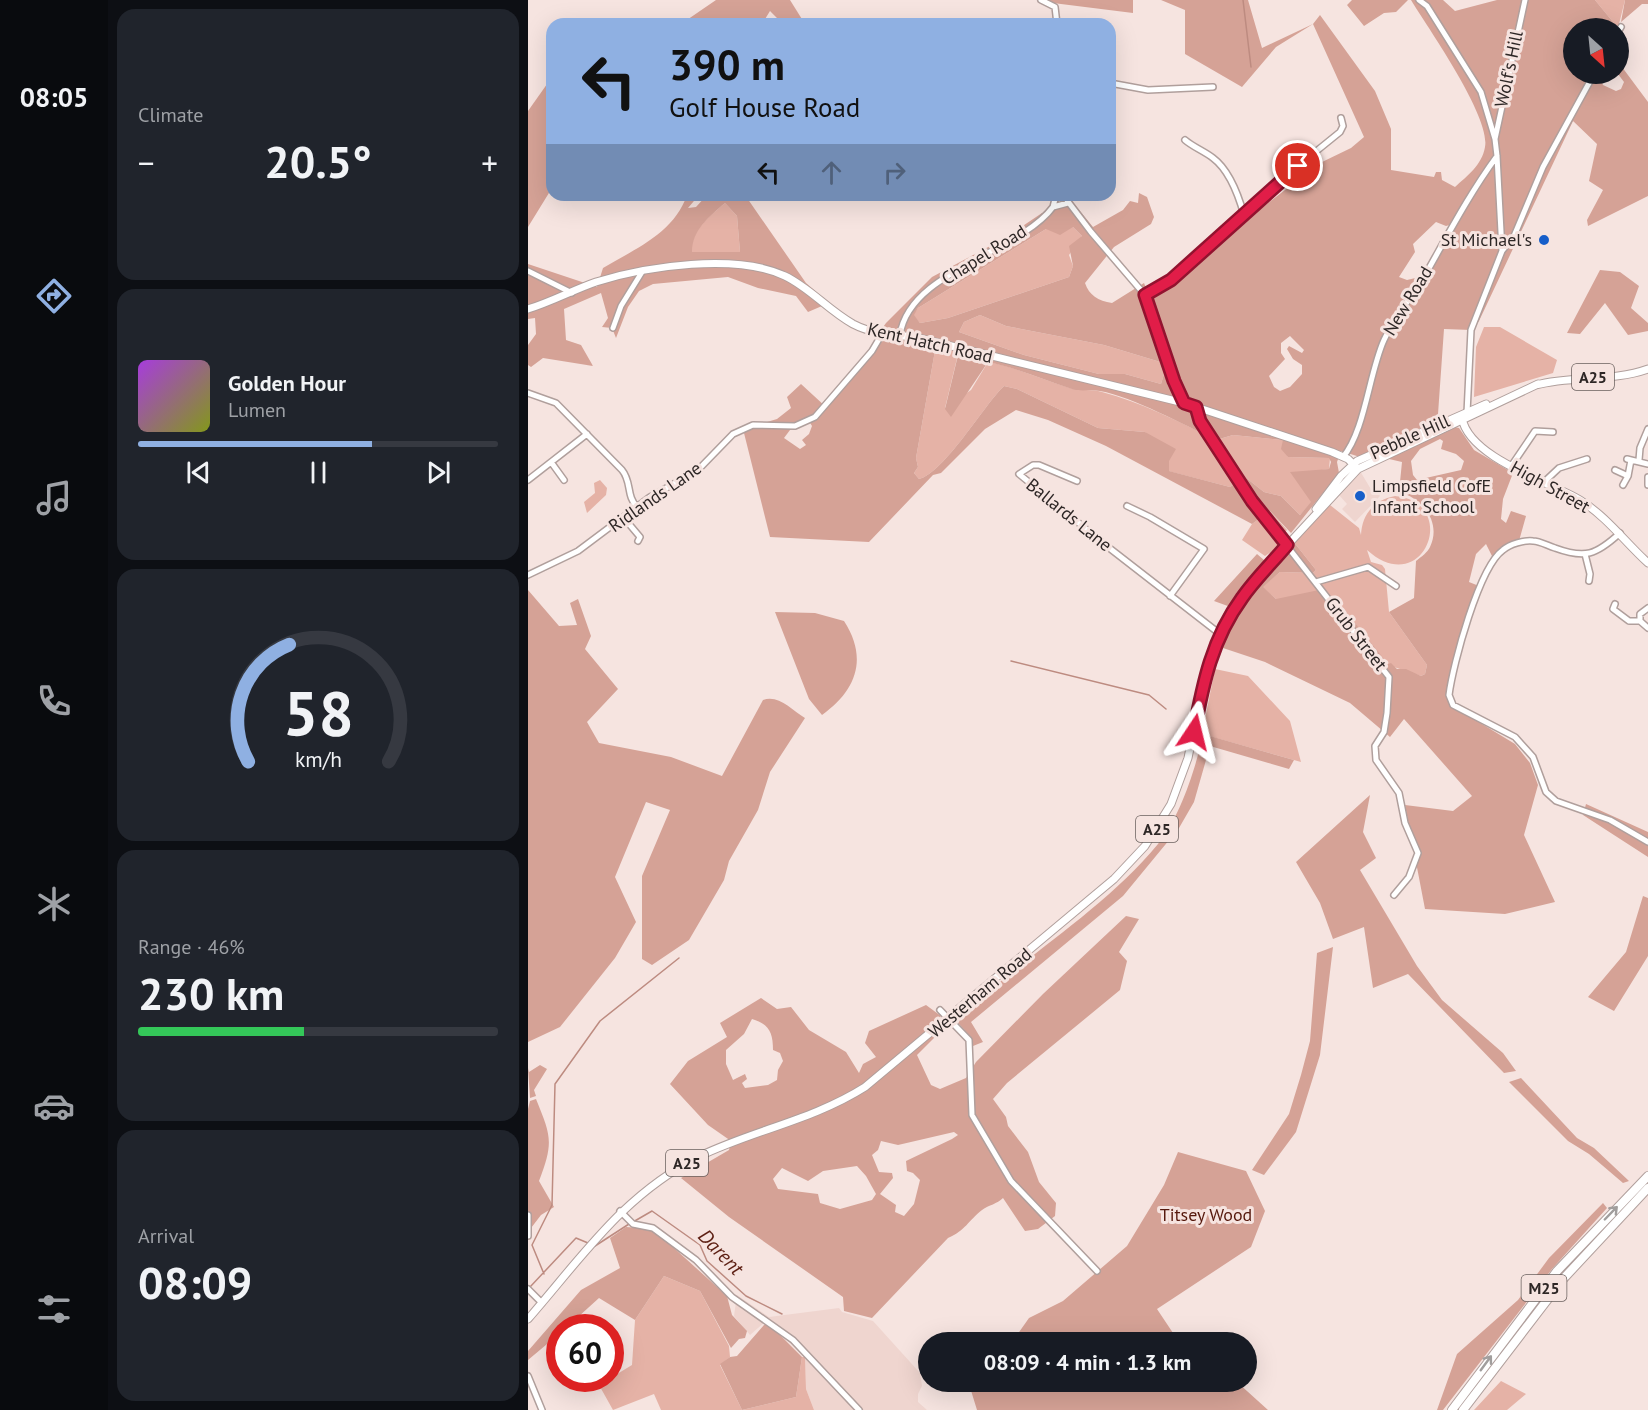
<!DOCTYPE html>
<html lang="en">
<head>
<meta charset="utf-8">
<style>
	:root { --surface:#171b24; --page:#20242c; --text:#f1f3f6; --muted:#9ea1a6; --line:#363941; --accent:#8fb0e2 }
	body { margin:0; font-family:"PT Sans",sans-serif; background:var(--page); color:var(--text); height:100vh; display:flex; flex-direction:column; font-size:22px; white-space:nowrap }
	* { box-sizing:border-box; margin:0 }
	p { font-size:20px; color:var(--muted) }
	.icon { flex:none; width:33px; height:33px; fill:none; stroke:currentColor; stroke-width:2; stroke-linecap:round; stroke-linejoin:round }
	.map { position:relative; flex:1; overflow:hidden }
	.details { display:flex; flex-direction:column; gap:9px; padding:9px; background:#0d0f14; width:420px }
	.details>* { flex:none }
	.banner { position:absolute; left:18px; top:18px; width:570px; height:183px; border-radius:18px; box-shadow:0 6px 24px #0002; background:#8fb0e2; color:#111; overflow:hidden }
	.needle { width:39px; rotate:153deg }
	.controls { position:absolute; left:1035px; top:18px; display:grid; gap:12px }
	.controls a { display:grid; place-items:center; width:66px; height:66px; border-radius:50%; background:var(--surface); box-shadow:0 6px 24px #0002; font-size:30px }
	.speed { position:absolute; left:18px; top:1314px; display:flex; gap:12px; font-size:30px; font-weight:700; text-align:center }
	.speed>* { display:grid; place-content:center; width:78px; height:78px; border-radius:50%; background:var(--surface); box-shadow:0 6px 24px #0002; line-height:1 }
	.speed .limit { border:9px solid #d22; background:#fff; color:#111 }
	.pin { position:absolute; display:grid; place-items:center; width:51px; height:51px; color:#fff; margin:-26px; border:3px solid #fff; border-radius:50%; box-shadow:0 2px 6px #0007 }
	.me { position:absolute; width:66px; margin:-33px; rotate:10deg; stroke-linejoin:round; filter:drop-shadow(0 0 4px #0008) }
	.turn { display:flex; align-items:center; gap:21px; height:126px; padding:0 24px; font-size:27px }
	.turn .icon { width:78px; height:78px; stroke-width:2.5 }
	.turn b { display:block; font-size:42px; line-height:51px }
	.lanes { display:flex; align-items:center; height:57px; padding:0 24px; background:#0003; justify-content:center; gap:30px; direction:ltr }
	.lanes .off { opacity:.35 }
	.big { font-size:45px; font-weight:800; line-height:1.1 }
	.details .card { flex:1; display:flex; flex-direction:column; justify-content:center; gap:9px; min-width:0; padding:0 21px; border-radius:18px; background:var(--page) }
	.details .dial { align-items:center; gap:0 }
	.dial svg { height:156px; overflow:visible; fill:none; stroke:var(--line); stroke-width:7; stroke-linecap:round; text-anchor:middle }
	.dial text { fill:var(--text); stroke:none }
	.song { display:flex; align-items:center; gap:18px }
	.cover { width:72px; height:72px; border-radius:9px; background:linear-gradient(135deg,hsl(280 70% 55%),hsl(70 70% 35%)) }
	.played { height:6px; border-radius:3px; background:linear-gradient(90deg,var(--accent) 65%,var(--line) 65%) }
	.keys { display:flex; justify-content:space-around; direction:ltr }
	.heat { display:flex; justify-content:space-between; align-items:center; font-size:33px; direction:ltr }
	.charge { height:9px; border-radius:4px; background:linear-gradient(90deg,#34c759 46%,var(--line) 0) }
	.trip { position:absolute; left:390px; top:1332px; width:339px; height:60px; border-radius:30px; background:var(--surface); box-shadow:0 6px 24px #0002; font-weight:800; line-height:60px; text-align:center }
	main { display:flex; flex:1; min-height:0 }
	.tab-bar { display:flex; flex-direction:column; width:108px; justify-content:space-around; align-items:center; background:#090b0e; color:var(--muted) }
	.tab-bar .icon { width:42px; height:42px }
	.tab-bar .on { color:var(--accent) }
	.tab-bar b { font-size:27px; color:var(--text) }
	.map>svg:first-child { display:block }
</style>
</head>
<body>
<main>
<nav class="tab-bar">
<b>08:05</b>
<svg class="icon on" aria-label="directions" viewBox="0 0 24 24"><path d="M12 3l9 9-9 9-9-9zM9 14v-3h6M13 9l2 2-2 2"/></svg>
<svg class="icon" aria-label="music" viewBox="0 0 24 24"><path d="M9 18V5l10-2v13"/><circle cx="6" cy="18" r="3"/><circle cx="16" cy="16" r="3"/></svg>
<svg class="icon" aria-label="phone" viewBox="0 0 24 24"><path d="M5 4h4l2 5-3 2q2 4 5 5l2-3 5 2v4C11 20 4 13 5 4z"/></svg>
<svg class="icon" aria-label="climate" viewBox="0 0 24 24"><path d="M12 3v18M4 7l16 10M4 17L20 7"/></svg>
<svg class="icon" aria-label="car" viewBox="0 0 24 24"><path d="M5 17H2v-5l4-1 3-4h7l3 4 3 1v5h-3M9 17h6M6 11h13"/><circle cx="7" cy="17" r="2"/><circle cx="17" cy="17" r="2"/></svg>
<svg class="icon" aria-label="filters" viewBox="0 0 24 24"><path d="M4 7h16M4 17h16"/><circle cx="9" cy="7" r="2"/><circle cx="15" cy="17" r="2"/></svg>
</nav>
<section class="details">
<div class="card"><p>Climate</p>
<div class="heat"><a>−</a><b class="big">20.5°</b><a>+</a></div>
</div>
<div class="card">
<div class="song"><i class="cover"></i><div><b>Golden Hour</b><p>Lumen</p></div></div>
<div class="played"></div>
<div class="keys"><svg class="icon" aria-label="previous" viewBox="0 0 24 24"><path d="M18 5L8 12l10 7zM5 5v14"/></svg><svg class="icon" aria-label="pause" viewBox="0 0 24 24"><path d="M8 5v14M16 5v14"/></svg><svg class="icon" aria-label="next" viewBox="0 0 24 24"><path d="M6 5l10 7-10 7zM19 5v14"/></svg></div>
</div>
<div class="card dial"><svg viewBox="0 0 100 80">
<path d="M14 69A42 42 0 1 1 86 69"/>
<path d="M14 69A42 42 0 0 1 35 9" stroke="#8fb0e2"/>
<text x="50" y="56" font-size="32" font-weight="700">58</text>
<text x="50" y="72" font-size="11">km/h</text>
</svg></div>
<div class="card"><p>Range · 46%</p><b class="big">230 km</b><div class="charge"></div></div>
<div class="card"><p>Arrival</p><b class="big">08:09</b></div>
</section>
<div class="map">
<svg width="1120" height="1410" viewBox="0 0 1120 1410">
	<rect width="100%" height="100%" fill="#f6e4e0"/>
	<path fill="#efd5cf" d="M832,471L844,491L847,490L852,496L827,522L814,509L819,504L811,495Z
		M209,1295L241,1317L311,1308L314,1312L345,1321L392,1373L394,1386L390,1394V1402L399,1410H286L278,1389L277,1357L238,1321L222,1335L206,1316Z"/>
	<path fill="#e5b2a6" d="M1067,0H1097L1090,28Z
		M197,203L209,216L212,252H163C164,229 181,217 197,203Z
		M545,227L554,236L541,255L545,266L541,277L420,318L392,323L385,315L390,308L518,229Z
		M452,315L478,326L576,345L639,364L633,384L597,374H571L496,355L431,332L436,322Z
		M956,327H972L1029,360L1025,373L946,397L948,347Z
		M408,345L431,350L417,408L443,390L460,362C488,367 514,380 542,388C553,391 564,389 574,392C613,402 651,422 688,440L705,435L755,440L760,457L802,458L801,469L794,470L784,502L772,515L753,496L736,492L717,477L702,487L640,471L641,461L617,432L570,428L489,389L476,386C456,405 416,473 391,479L386,473L390,467L388,458Z
		M72,480L79,488L78,495L59,513L56,502L67,493L66,483Z
		M867,496C933,502 896,601 839,550L843,562L854,565L857,569L861,612L899,665L897,674L893,676L860,665L812,604L804,607L748,599L734,587L752,572L785,573L788,570L765,541L802,505L831,528L833,535C834,514 846,500 867,496Z
		M742,511L759,530L751,539L750,547L737,556L714,540L724,524Z
		M687,669L720,676L762,721L773,762L674,734Z
		M136,1276L172,1291L201,1346L202,1357L192,1365L214,1410H133L126,1394L85,1410L71,1385L104,1365L107,1320Z
		M274,1357H277L278,1389L286,1410H214L268,1397Z
		M973,1381L998,1394L979,1410H946Z"/>
	<path fill="#d5a296" fill-rule="evenodd" d="M188,0H262L277,24H255L242,11L234,24H153Z
		M512,0H605V13L517,2Z
		M633,0H720L734,48L785,24L792,15L847,91L863,129V170L906,177L908,172H913L914,180L927,187C939,176 954,165 957,147C963,117 900,28 883,0H915L927,11L969,0H1067L1090,28H1046V74H1070L1075,85L1088,91L1093,89L1096,82L1090,74L1091,63L1120,102V196L1060,226L1059,220L1075,190L1061,181L1069,144L1045,121L951,321L943,330L916,329L910,414L914,418L832,457L813,451L809,462L811,473L763,533L742,511L724,524L578,446L520,420L488,410L457,429L413,473L405,475L341,542L242,537L215,429L249,419L263,408L259,397L273,384L298,407L356,338L353,330L358,323L404,277L477,238L514,213L521,216L527,207L543,200L565,227L595,210L602,201L610,203L611,193L619,197L626,217L623,224L586,247L557,283C561,295 570,301 584,303L616,283L621,295L792,163L823,148L836,137L785,24L748,47L714,87L657,54V10ZM908,222L918,226L929,223L900,275L879,280L871,277L887,252L885,244ZM545,227L554,236L541,246L545,266L541,277L420,318L392,323L386,315L390,308L518,229L532,235ZM452,315L478,326L576,345L639,364L633,384L597,374H571L496,355L431,332L436,322ZM762,336L776,350L774,353L761,346L759,349L765,359L774,365V374L762,387L752,391L746,387L741,376L757,359L753,353V343ZM408,345L431,351L417,409L423,417L460,362C489,368 516,380 544,389C553,392 563,389 572,391C605,397 656,425 688,440L705,435L755,440L753,449L760,457L801,458L803,462L801,469L762,472L783,502L772,515L753,496L736,492L717,477L702,487L641,471V461L648,449L617,432L570,428L489,389L476,386C456,405 416,473 391,479L386,473L390,467L388,458ZM281,421L284,426L281,434L274,440L278,445L272,449L256,438L262,430Z
		M824,0H880L868,12L856,13L836,26L819,5Z
		M1097,0H1120V4H1114L1093,22Z
		M24,77V188L0,227V111Z
		M159,195H171L160,208L168,207L179,195H217L278,283L301,303L280,312L268,296L230,288L200,277L125,284L111,291L100,307L88,338L84,328L74,327L80,318L73,293L36,309L38,340L53,345L65,366L15,358L3,367L0,365V345L8,334L7,318L0,319V264L69,287L75,268C107,249 146,233 159,195ZM197,203L209,216L212,252H164C164,230 181,217 197,203Z
		M1072,270L1092,272L1111,286L1103,308L1120,323V331L1100,335L1077,303L1052,334L1039,333Z
		M927,427L931,428L946,450L985,473L975,499L973,519L978,523L983,511L998,516L991,541L965,558L958,544L948,554L941,582L951,586L922,687L926,707L987,744L1002,763L1010,785L996,835L1027,902L977,914L897,909L877,805L925,811L944,796L876,719L862,737L822,703L737,662L692,647L708,609L686,601L729,554L743,566L765,541L788,570L785,573L752,572L735,587L748,599L791,590L804,607L812,604L860,664L863,663L869,669H878L893,676L897,674L899,665L861,612L886,598L888,561C893,557 900,552 902,547C914,522 894,498 871,492L874,462L861,459L860,456ZM912,439L915,441L913,449L928,454L936,461L933,470L889,480L885,475L883,461L892,449Z
		M0,590L31,626L49,625L42,603L50,599L63,636L57,649L90,689L59,722L71,743L143,757L194,776L235,700C250,694 264,710 277,718L242,772L230,810L201,861L196,880L161,940L124,965L114,959V876L142,810L118,802L87,877L108,922L87,958L32,1027L0,1042Z
		M247,612L287,613L316,621C340,658 329,690 294,715L281,699Z
		M675,734L766,760L761,769L682,746L666,802L651,828L595,896L443,1022L455,1042L445,1046L443,1037L428,1021C492,958 573,913 630,844C652,817 668,768 675,734Z
		M842,795L835,832L848,858L832,870L889,966L914,1000L975,1053L988,1071L976,1073L880,974L845,988L836,927L805,939L792,903L768,862Z
		M1058,804L1120,832V857L1055,815Z
		M1115,896L1120,898V956L1086,1011L1060,997L1098,952Z
		M598,916L611,919L591,952L599,961L592,990L479,1083L465,1099L478,1117L480,1126L500,1152L511,1182L528,1203L527,1216L510,1229L497,1231L475,1198C469,1204 461,1205 454,1210C440,1221 438,1230 420,1238L344,1318L316,1311L315,1297L201,1217L153,1178L201,1150L203,1141L180,1125L142,1084L160,1061L199,1037L192,1023L233,998L249,1009L263,1007L281,1030L318,1052L331,1073L335,1064L348,1057L337,1043L341,1031L398,1005L413,1016L400,1029L407,1037L389,1055L403,1085L412,1089L438,1078L448,1062L515,994ZM224,1019C241,1024 245,1032 245,1050L252,1053L255,1061L250,1070L249,1080L240,1085L217,1088L214,1083L219,1079L217,1074L205,1080L198,1064V1050L216,1034ZM426,1132L430,1135L424,1139L378,1161L379,1171L385,1173L392,1180L386,1204L376,1216L367,1212L368,1205L352,1194L365,1178L364,1173L351,1172L344,1155L350,1150L353,1141L370,1145ZM329,1166L338,1176L348,1194L344,1200L312,1209L292,1203L290,1194L250,1189L245,1179L254,1168L280,1181L295,1171Z
		M805,947L792,1055L768,1132L736,1175L724,1170L761,1114L773,1075L782,1041L789,953Z
		M12,1065L19,1069L6,1090L8,1096L2,1098L0,1068L1,1072Z
		M993,1078L1049,1138L1066,1148L1101,1181L1095,1183L1061,1154L1040,1141L981,1082Z
		M8,1099C23,1136 26,1142 11,1181L26,1207L13,1215L0,1232V1109L2,1101Z
		M650,1152L718,1171L737,1211L723,1247L629,1309L651,1342H497L489,1335L501,1318L535,1301L599,1246L636,1185Z
		M1075,1203L1079,1208L1024,1269L915,1410H909L929,1354L990,1300L1021,1258Z
		M98,1227L125,1229L199,1296L204,1315L219,1331L217,1338L211,1339L203,1348L172,1291L136,1276L107,1320L71,1298L39,1327L32,1328L31,1334L0,1360V1351L53,1290L92,1268L82,1238Z
		M241,1324L274,1357L268,1397L214,1410L192,1364L202,1357L209,1356L236,1325Z
		M444,1382H709L740,1410H449L441,1384Z"/>
	<g fill="none" stroke-linecap="round" stroke-linejoin="round">
		<path stroke="#bd8b80" stroke-width="1.5" d="M715,0L723,67
			M483,661L621,695L638,709
			M105,1222L124,1211L172,1245L179,1261L218,1296L254,1314
			M67,1246L101,1224
			M16,1274L4,1245L24,1205L27,1084L72,1021L151,958
			M2,1287L48,1238L60,1243"/>
		<defs>
			<path id="minor" d="M513,0L527,7L529,24
				M891,0L899,6L953,92L967,139L969,156L974,251L943,330L939,413
				M1090,32L1093,27
				M582,83L620,90L685,87
				M967,139L997,0
				M657,140C665,147 676,151 685,158C701,170 711,197 716,215
				M528,195L525,207L540,203
				M535,195L563,232L617,295L646,381L656,403
				M974,251L986,236L1015,167L1066,74
				M0,271L44,293
				M617,295L643,280L770,166L812,132L815,126L813,118
				M85,328L93,306L114,272
				M372,335C381,271 491,253 525,207
				M0,393L28,403L94,470C104,482 98,496 109,507
				M668,407L672,421L724,501L861,677L859,713L856,732L847,746L848,760L871,793L877,823L890,853L881,877L866,895
				M815,457C837,431 841,373 856,340C868,315 886,294 900,270C922,231 942,193 969,156
				M1099,459L1120,464
				M1111,460L1112,448L1120,429
				M23,462L36,480
				M984,465L1007,431L1025,432
				M1087,470L1100,476L1103,460
				M1120,477V485
				M0,480L59,434
				M549,481L511,465H505L491,474L580,547L692,634
				M1015,483L1031,468L1059,459
				M1095,485L1100,476
				M599,506L622,517L676,549L642,596
				M96,518L112,537L110,541
				M1092,533C1068,555 1057,559 1027,548C1020,546 1012,541 1005,541C996,540 982,544 975,550C951,567 925,664 921,695L925,705L987,737L1005,757L1018,792L1028,801L1082,820L1120,842
				M1057,554L1062,574L1061,581
				M0,575L50,551L122,497L169,471L205,434L225,425L267,426L287,417L344,351L354,334
				M788,582L840,567L868,586
				M1087,604L1085,609L1101,621H1112
				M1120,608L1112,614V621L1120,628
				M412,1010L441,1040L444,1115L483,1181L569,1271
				M92,1211L105,1224L125,1228L168,1260L204,1297L265,1340L331,1410
				M0,1215V1236
				M0,1289L14,1303
				M0,1376L14,1410"/>
			<path id="major" d="M0,309C23,302 45,290 68,282C119,266 208,253 257,276C282,288 300,310 325,324C344,334 365,335 387,337L656,403L804,452L820,459L830,469
				M1008,385C1044,375 1084,382 1120,369
				M934,418C941,458 1022,482 1052,500C1079,517 1097,542 1120,563
				M788,509L813,476L829,461L958,404
				M0,1319C55,1256 95,1195 172,1156C226,1130 285,1120 337,1087L586,879L617,846L643,804L660,758L675,684L684,652L701,617L728,579L830,469L1010,384"/>
			<path id="highway" d="M924,1410L1029,1271L1120,1176
				M935,1410L1036,1278L1120,1188"/>
		</defs>
		<use href="#minor" stroke="#b09f9c" stroke-width="8"/>
		<use href="#major" stroke="#b09f9c" stroke-width="9"/>
		<use href="#highway" stroke="#b09f9c" stroke-width="10"/>
		<use href="#minor" stroke="#fff" stroke-width="5"/>
		<use href="#major" stroke="#fff" stroke-width="7"/>
		<use href="#highway" stroke="#fff" stroke-width="8"/>
	</g>
	<defs><path id="oneway-shaft" d="M-6 0H5M1.5-3L5.5 0L1.5 3" fill="none" stroke-width="1.6" stroke-linecap="round" stroke-linejoin="round" transform="scale(1.5)"/></defs>
	<g stroke="#a19e9d">
		<use href="#oneway-shaft" transform="translate(1083 1213) rotate(-46)"/>
		<use href="#oneway-shaft" transform="translate(958 1363) rotate(-54)"/>
	</g>
	<g fill="none" stroke-linecap="round" stroke-linejoin="round">
		<defs>
			<path id="route" d="M666,732C675,683 684,639 714,598C727,579 744,563 759,545L724,501L672,421L668,407L656,403L646,381L617,295L643,280L770,166"/>
		</defs>
		<use href="#route" stroke="#92132f" stroke-width="15"/>
		<use href="#route" stroke="#e11d48" stroke-width="10"/>
	</g>
	<g fill="#175ec9" stroke="#f6e4e0" stroke-width="2">
		<circle cx="1016" cy="240" r="6"/>
		<circle cx="832" cy="496" r="6"/>
	</g>
	<g text-anchor="middle" stroke-width="6" stroke-linejoin="round" paint-order="stroke">
		<g fill="#f6e4e0" stroke="#6a605e" stroke-width="1.5">
			<rect x="1044" y="364" width="42" height="26" rx="4.5"/>
			<rect x="608" y="816" width="42" height="26" rx="4.5"/>
			<rect x="138" y="1150" width="42" height="26" rx="4.5"/>
			<rect x="993.5" y="1275" width="45" height="26" rx="4.5"/>
		</g>
		<g font-size="16" font-weight="bold" fill="#2e2726">
			<text x="1065" y="383">A25</text>
			<text x="629" y="835">A25</text>
			<text x="159" y="1169">A25</text>
			<text x="1016" y="1294">M25</text>
		</g>
		<g font-size="18" fill="#2e2726" stroke="#f6e4e0">
			<text transform="translate(981 69) rotate(-78)" y="6">Wolf's Hill</text>
			<text transform="translate(456 255) rotate(-32)" y="6">Chapel Road</text>
			<text transform="translate(880 301) rotate(-59)" y="6">New Road</text>
			<text transform="translate(402 343) rotate(13)" y="6">Kent Hatch Road</text>
			<text transform="translate(882 437) rotate(-24)" y="6">Pebble Hill</text>
			<text transform="translate(1022 487) rotate(29)" y="6">High Street</text>
			<text transform="translate(127 497) rotate(-35)" y="6">Ridlands Lane</text>
			<text transform="translate(541 515) rotate(39)" y="6">Ballards Lane</text>
			<text transform="translate(828 634) rotate(52)" y="6">Grub Street</text>
			<text transform="translate(452 993) rotate(-40)" y="6">Westerham Road</text>
		</g>
		<g font-size="18" fill="#2e2726" stroke="#f6e4e0" text-anchor="end">
			<text x="1004" y="246">St Michael's</text>
			<text x="844" y="492" text-anchor="start">Limpsfield CofE<tspan x="844" dy="21">Infant School</tspan></text>
		</g>
		<g font-size="18" fill="#56180c" stroke="#f6e4e0">
			<text x="678" y="1221">Titsey Wood</text>
		</g>
		<g font-size="20" font-style="italic" fill="#5d1f13" stroke="#f6e4e0">
			<text transform="translate(193 1252) rotate(46)" y="7">Darent</text>
		</g>
	</g>
</svg>
<div class="controls">
<a><svg class="needle" viewBox="-14 -14 28 28"><path d="M0-13l5 13h-10z" fill="#e53935"/><path d="M0 13l5-13h-10z" fill="#9ea1a6"/></svg></a>
</div>
<div class="speed"><div class="limit">60</div></div>
<div class="pin" style="left:770px;top:166px;background:#d93025"><svg class="icon" aria-label="arrive" viewBox="0 0 24 24"><path d="M6 21V4h12l-3 4 3 4H6"/></svg></div>
<svg class="me" style="left:666px;top:732px" viewBox="-20 -20 40 40"><path d="M0-17L14 15 0 8-14 15z" fill="#e11d48" stroke="#fff" stroke-width="4"/></svg>
<div class="trip">08:09 · 4 min · 1.3 km</div>
<div class="banner">
<div class="turn"><svg class="icon" aria-label="left" viewBox="0 0 24 24"><path d="M17 20v-9H6M10 6l-5 5 5 5"/></svg><div><b>390 m</b>Golf House Road</div></div>
<div class="lanes"><svg class="icon" aria-label="left" viewBox="0 0 24 24"><path d="M17 20v-9H6M10 6l-5 5 5 5"/></svg><svg class="icon off" aria-label="ahead" viewBox="0 0 24 24"><path d="M12 20V5M6 11l6-6 6 6"/></svg><svg class="icon off" aria-label="right" viewBox="0 0 24 24"><path d="M7 20v-9h11M14 6l5 5-5 5"/></svg></div>
</div>
</div>
</main>
</body>
</html>
